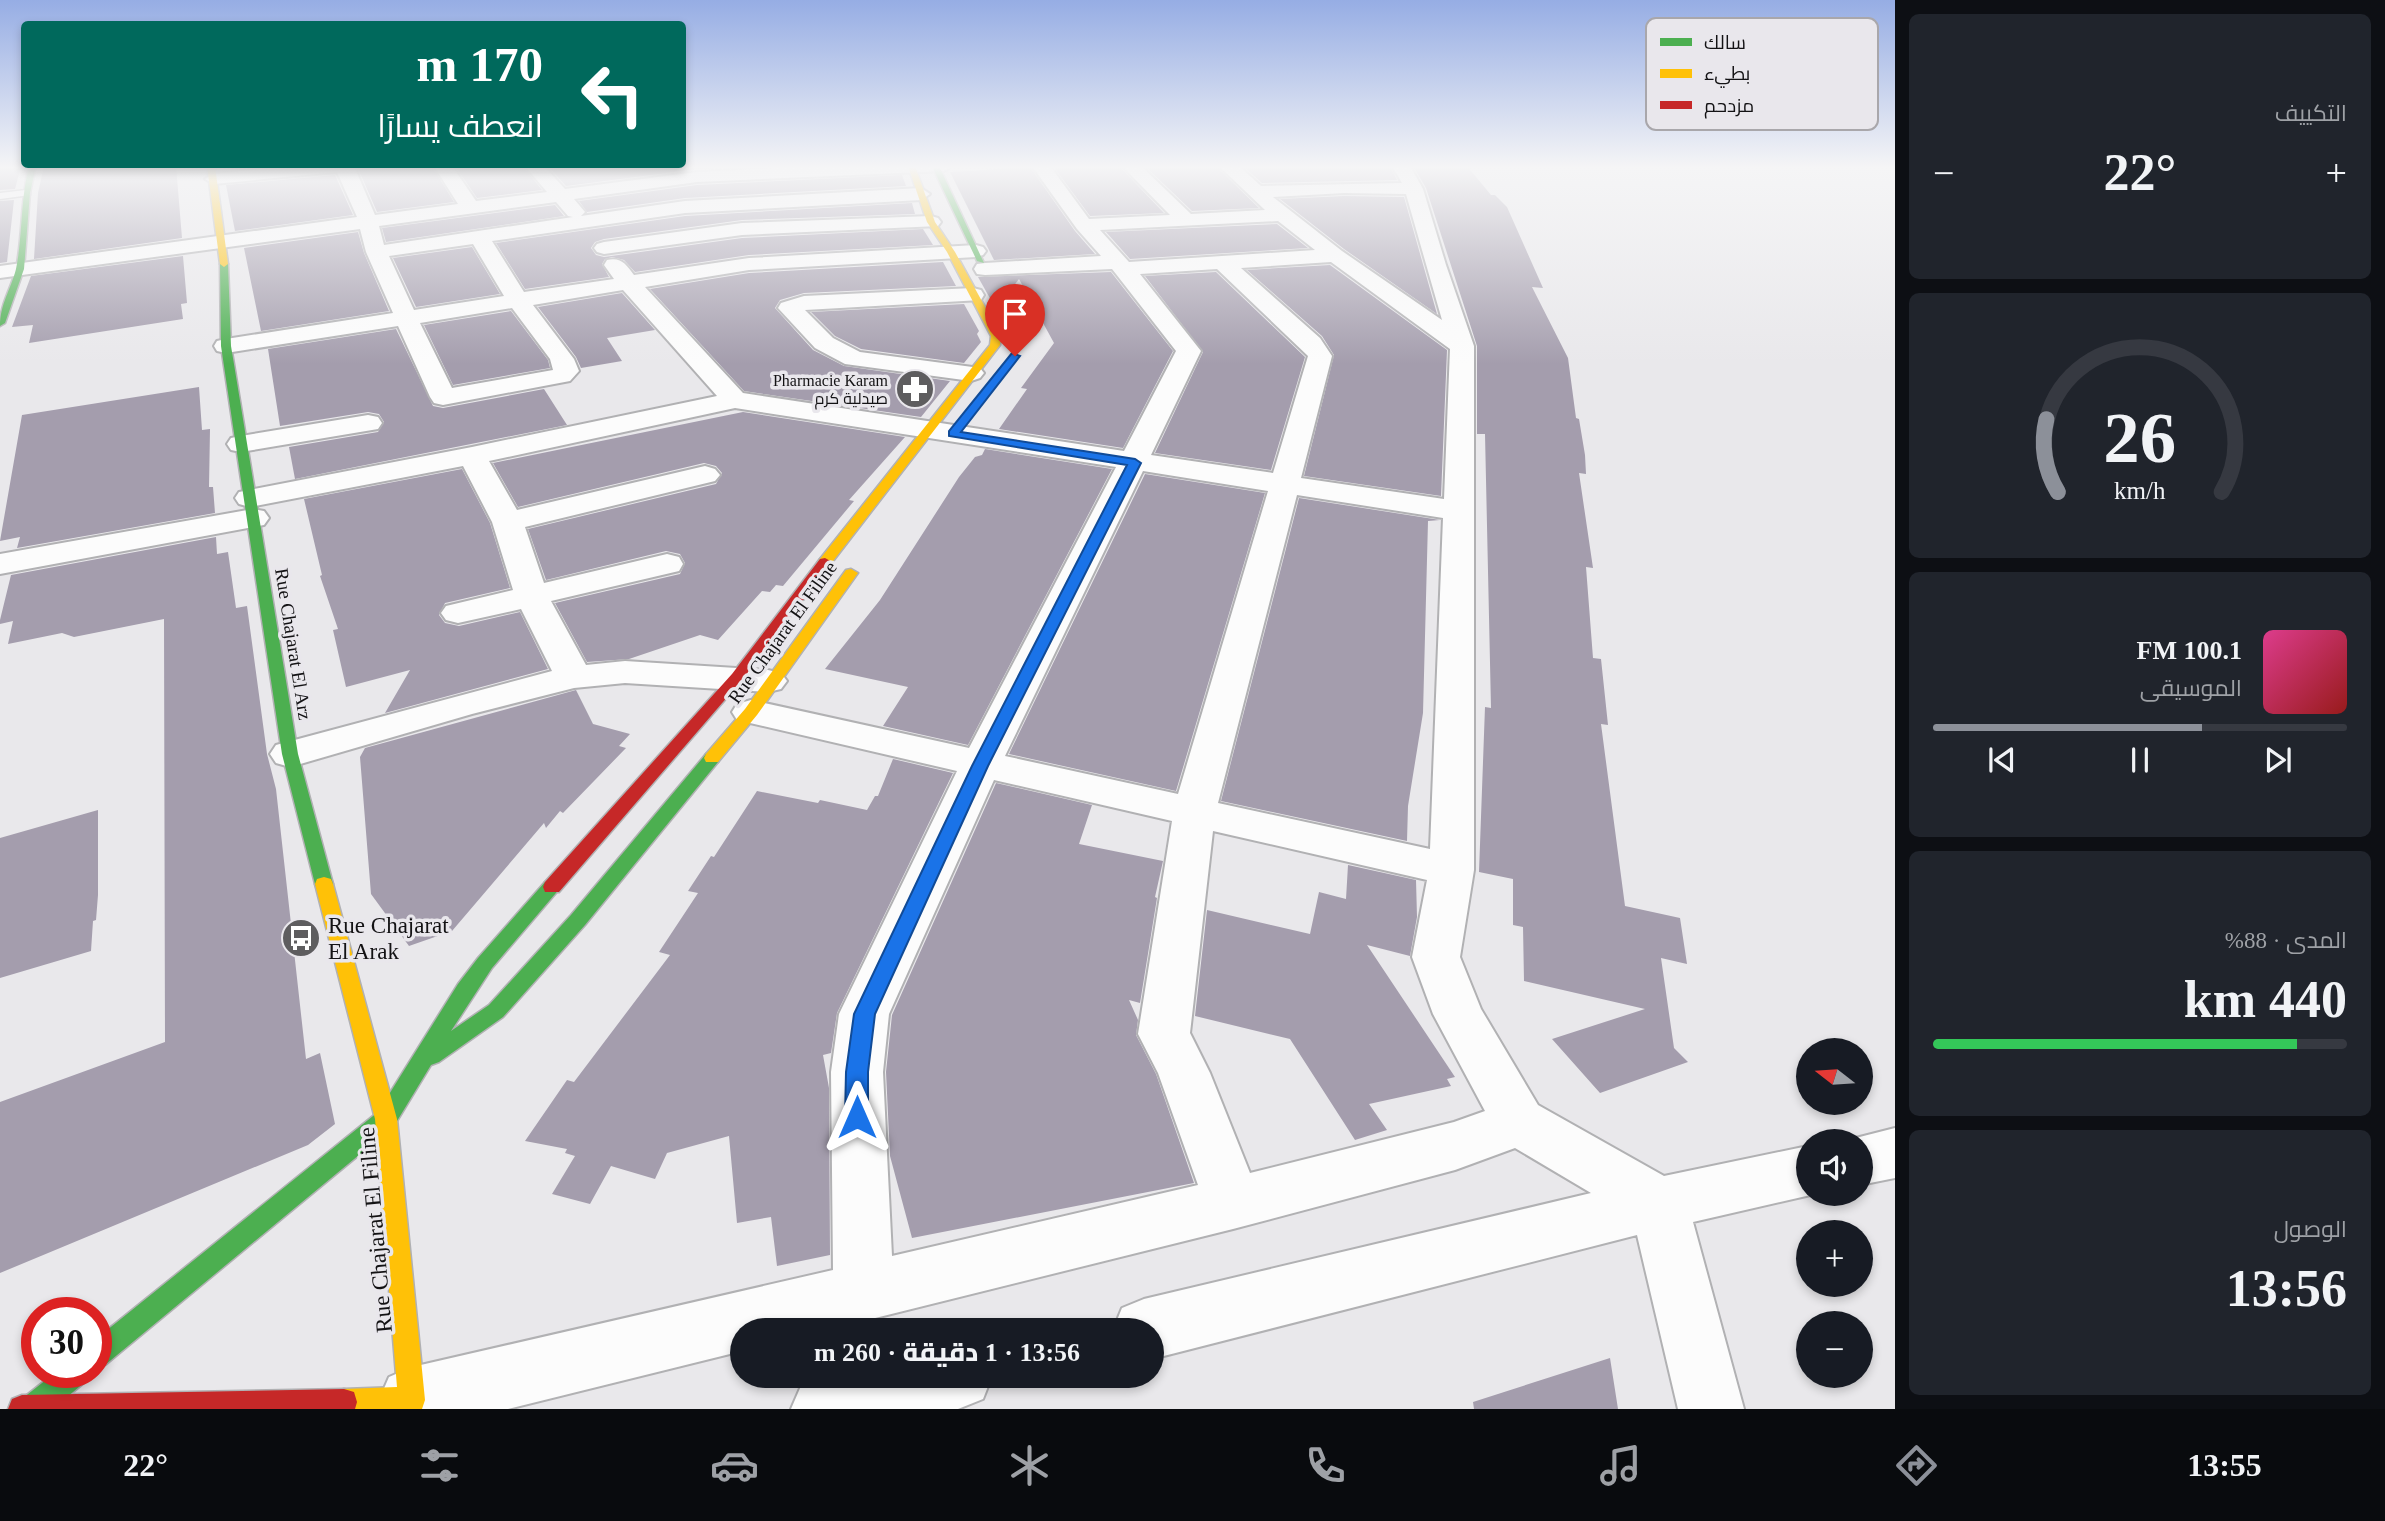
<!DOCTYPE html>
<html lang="ar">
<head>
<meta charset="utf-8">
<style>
	:root { --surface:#171b24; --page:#20242c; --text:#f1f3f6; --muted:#9ea1a6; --line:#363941; --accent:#8c9099 }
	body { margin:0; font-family:"Times New Roman",Cairo,serif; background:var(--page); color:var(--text); direction:rtl; height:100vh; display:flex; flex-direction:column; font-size:26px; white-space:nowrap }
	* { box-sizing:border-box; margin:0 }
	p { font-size:23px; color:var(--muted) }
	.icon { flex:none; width:38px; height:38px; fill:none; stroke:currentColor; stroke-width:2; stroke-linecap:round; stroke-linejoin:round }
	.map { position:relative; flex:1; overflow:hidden; direction:ltr }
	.sheet { display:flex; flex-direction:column; gap:14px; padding:14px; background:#0d0f14; width:490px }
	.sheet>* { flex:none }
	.banner { position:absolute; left:21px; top:21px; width:665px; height:147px; border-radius:7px; box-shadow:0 4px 10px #0003; direction:rtl; background:#00695c; color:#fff; overflow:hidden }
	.needle { width:46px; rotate:287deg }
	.controls { position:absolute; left:1796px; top:1038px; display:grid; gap:14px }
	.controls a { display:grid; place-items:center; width:77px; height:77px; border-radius:50%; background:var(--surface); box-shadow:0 4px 10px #0003; font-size:35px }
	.speed { position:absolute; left:21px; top:1297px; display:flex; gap:14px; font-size:35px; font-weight:700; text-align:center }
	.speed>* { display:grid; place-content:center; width:91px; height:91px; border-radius:50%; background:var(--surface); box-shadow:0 4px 10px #0003; line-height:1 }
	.speed .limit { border:10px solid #d22; background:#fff; color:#111 }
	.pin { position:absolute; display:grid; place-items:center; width:60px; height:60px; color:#fff; margin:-72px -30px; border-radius:50% 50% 50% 0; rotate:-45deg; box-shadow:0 0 7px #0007 }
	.pin .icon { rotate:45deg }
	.me { position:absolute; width:77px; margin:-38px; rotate:0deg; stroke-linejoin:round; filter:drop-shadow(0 0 5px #0008) }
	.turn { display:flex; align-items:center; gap:24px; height:147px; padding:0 28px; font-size:32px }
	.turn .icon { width:91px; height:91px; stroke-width:2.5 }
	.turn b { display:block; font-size:49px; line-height:60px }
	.big { font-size:52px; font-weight:800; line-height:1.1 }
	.sheet .widget { flex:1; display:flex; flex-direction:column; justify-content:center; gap:10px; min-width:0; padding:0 24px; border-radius:10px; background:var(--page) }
	.sheet .dial { align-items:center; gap:0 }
	.dial svg { height:182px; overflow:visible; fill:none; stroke:var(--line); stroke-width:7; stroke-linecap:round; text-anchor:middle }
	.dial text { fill:var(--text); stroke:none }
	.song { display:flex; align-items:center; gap:21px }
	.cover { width:84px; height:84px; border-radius:10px; background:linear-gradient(135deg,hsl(330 70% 55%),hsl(0 70% 35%)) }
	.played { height:7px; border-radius:4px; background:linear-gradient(90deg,var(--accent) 65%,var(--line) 65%) }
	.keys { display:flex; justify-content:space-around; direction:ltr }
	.heat { display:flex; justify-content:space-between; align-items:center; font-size:38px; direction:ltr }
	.charge { height:10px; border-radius:5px; background:linear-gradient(90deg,#34c759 88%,var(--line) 0) }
	.trip { position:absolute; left:730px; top:1318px; width:434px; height:70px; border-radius:35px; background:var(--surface); box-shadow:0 4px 10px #0003; font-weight:800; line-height:70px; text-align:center; direction:rtl }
	.menu { display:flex; height:112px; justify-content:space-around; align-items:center; background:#090b0e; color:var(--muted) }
	.menu .icon { width:49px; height:49px }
	.menu .selected { color:var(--accent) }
	.menu b { font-size:32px; color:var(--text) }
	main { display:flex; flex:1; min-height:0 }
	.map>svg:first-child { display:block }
</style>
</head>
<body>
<main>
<section class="sheet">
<div class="widget"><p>التكييف</p>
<div class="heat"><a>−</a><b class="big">22°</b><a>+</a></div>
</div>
<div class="widget dial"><svg viewBox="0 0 100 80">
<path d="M14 69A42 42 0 1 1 86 69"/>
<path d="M14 69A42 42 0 0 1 9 37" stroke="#8c9099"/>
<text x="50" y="56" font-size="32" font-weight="700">26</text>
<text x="50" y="72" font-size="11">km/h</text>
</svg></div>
<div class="widget">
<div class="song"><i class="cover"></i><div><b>100.1 FM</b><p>الموسيقى</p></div></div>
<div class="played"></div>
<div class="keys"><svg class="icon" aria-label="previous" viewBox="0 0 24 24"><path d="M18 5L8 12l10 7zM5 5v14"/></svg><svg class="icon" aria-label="pause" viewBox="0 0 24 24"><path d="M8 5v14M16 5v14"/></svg><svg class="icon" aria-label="next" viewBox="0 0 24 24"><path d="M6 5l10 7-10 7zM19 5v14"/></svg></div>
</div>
<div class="widget"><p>المدى · 88%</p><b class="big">440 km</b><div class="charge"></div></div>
<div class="widget"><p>الوصول</p><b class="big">13:56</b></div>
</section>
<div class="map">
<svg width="1895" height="1409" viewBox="0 0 1895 1409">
	<rect width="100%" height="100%" fill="#e9e8eb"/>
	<path fill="#a49dad" d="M0,166H21L15,189L0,190Z
		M44,166H176L182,238L34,259L38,193Z
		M357,166H432L454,202L377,212Z
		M455,166H523L542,190L477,198Z
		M548,166H760L697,169L566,186Z
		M1053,166H1119L1164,213L1090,216Z
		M1145,166H1216L1259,208L1192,211Z
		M1243,166H1390L1397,180L1262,183Z
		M1413,166H1467L1491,195H1495L1507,207L1543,288L1532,287L1568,358L1576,418L1579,419L1585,455L1586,474L1579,473L1593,568L1586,567L1593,658L1601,659L1608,725L1601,724L1625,906L1680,918L1687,964L1661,958L1674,1048L1688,1062L1600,1093L1552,1039L1645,1009L1524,981L1523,927L1513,925V879L1479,872L1485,707L1491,708L1485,434H1477V346L1426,188Z
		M1030,167L1075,231L1095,254L994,260L950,172Z
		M335,175L353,215L235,231L226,185Z
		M902,175L906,186L685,198L587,212L579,201L697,185Z
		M1344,196L1404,197L1437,314L1344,249L1280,199Z
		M14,200L7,262L0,263V201Z
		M912,203L915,214L742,220L604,239L595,242L591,248L596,255L604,257L742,238L923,229L933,245L749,255L635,272L624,260L612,257L605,259L602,264L609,277L525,289L496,243L685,216Z
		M555,205L564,216L386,242L382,228Z
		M1277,224L1308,248L1130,259L1106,232Z
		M358,232L364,253L389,311L261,331L244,248Z
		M472,247L500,294L416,307L393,258Z
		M183,256L187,303L181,304L183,319L29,343L33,325L12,327L31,276Z
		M943,262L956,286L804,293L780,300L775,308L813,350L844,366L950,381L921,417L744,391L650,289L749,273Z
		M1330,265L1447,350L1441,496L1304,476L1334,355L1322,336L1247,270Z
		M1111,272L1173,351L1123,448L999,429L1027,389L1021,388L1054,343L1019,279L996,309L978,277Z
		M1216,272L1305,357L1271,470L1155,453L1203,352L1145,276Z
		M622,293L655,330L607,338L622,361L581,368L576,357L538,307Z
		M964,304L979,331L977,334L981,342L964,363L861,349L835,336L811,312Z
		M511,311L548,360L550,368L453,385L424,325Z
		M396,329L433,406L443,408L544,389L567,425L295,479L289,447L378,432L384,422L379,414L368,412L280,426L268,349Z
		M199,387L202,430L210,429L209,487H213L215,513L17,548L20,537L0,541L22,415Z
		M743,412L905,437L849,500L854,501L783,586L776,585L770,592L762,591L718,640L700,635L629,659L587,662L555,603L680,574L685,563L680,554L666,551L546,580L528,529L716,484L722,473L716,466L704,463L518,507L493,463Z
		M985,449L1112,469L968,745L883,726L908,687L825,669L880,600L959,477L975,457L982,455Z
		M462,469L490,523L510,588L445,603L439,615L445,623L459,626L520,612L548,669L385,713L410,670L346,687L333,630L338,629L320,576L322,575L304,499Z
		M1145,474L1265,493L1176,791L1009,754Z
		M1299,498L1440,520L1428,521L1423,713L1408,806L1407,841L1221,801Z
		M216,537L217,554L228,552L236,608L247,606L267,754L276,789L306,1059L320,1053L335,1124L308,1145L0,1273V1102L165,1042L164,619L74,637L62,633L8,644L13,621L0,624V620L11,575Z
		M576,690L593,724L630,734L619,746L626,748L563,813L560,811L546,828L544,823L452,931L409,946L371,894L360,757L365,748Z
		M893,759L953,773L837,1013L831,1053L823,1055L829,1088L830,1255L777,1266L771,1217L737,1223L729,1136L667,1153L655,1179L611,1166L590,1204L552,1194L575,1156L565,1153L567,1149L525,1141L567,1080L574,1082L670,955L659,952L698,893L688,891L711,856L714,857L757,791L818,803L820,800L867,810L875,796H878Z
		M996,783L1092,805L1079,844L1163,861L1155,897L1157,898L1140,1003L1129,1000L1138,1020L1136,1035L1156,1074L1194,1183L912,1238L890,1156L886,1072L892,1015Z
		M98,810V895L96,920L93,921L91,951L0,978V838Z
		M1348,865L1416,880L1417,917L1410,956L1367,945L1455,1077L1447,1079L1451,1086L1369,1104L1387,1130L1355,1140L1290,1039L1195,1016L1207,910L1310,934L1319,892L1346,899Z
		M1610,1358L1618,1409H1474L1473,1402Z"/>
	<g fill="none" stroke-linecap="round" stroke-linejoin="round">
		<defs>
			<path id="lane" d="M26,190L30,191V195L0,199V193Z"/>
			<path id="street" d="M289,166H354L375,215L458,204L434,166H452L476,201L547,192L525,166H544L565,189L697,172L819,166H953L944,171L697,182L574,199L585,212L581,216L685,201L921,188L930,194L921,200L685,213L492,241L524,292L614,279L604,265L607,260C622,257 626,265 634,275L749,258L976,245L983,247L986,251L983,255L976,257L749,270L645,287L743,393L1124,451L1176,351L1116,274L1112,269L985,275L977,274L974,269L977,264L985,263L1101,256L1077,229L1032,166H1050L1089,219L1170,215L1122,166H1141L1191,214L1265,210L1219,166H1239L1261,186L1402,183L1392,166H1410L1423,189L1446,265L1474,346V870L1460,957L1481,1009L1538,1105L1664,1176L1808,1146V1194H1815L1693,1222L1744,1409H1678L1637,1235L1152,1359V1330H1113L1122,1308L1144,1299L1591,1193L1515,1148L1455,1170L1233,1229L827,1330H742V1351L508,1409H379V1400L389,1377L412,1367L833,1270L831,1072L839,1014L957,771L737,720L732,712L737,704L751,700L969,748L1116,467L735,408L489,461L517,510L705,466L715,469L720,475L715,481L525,527L544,583L667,554L679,557L683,564L679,571L551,601L586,665L625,661L768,670L781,673L787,681L781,689L768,692L625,683L574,688L472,714L290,767L276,763L270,754L276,745L552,671L521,609L458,623L446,620L441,613L446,606L513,590L492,522L463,466L250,507L239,504L235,498L239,492L472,447L717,396L623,290L533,305L574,359L579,371L570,381L443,405L434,403L430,397L398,326L226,353L217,351L214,346L217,341L226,339L393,313L366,252L360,229L0,278V266L357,217L337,172L214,184L205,179L214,174ZM1344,193L1406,194L1442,320L1342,251L1273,197ZM556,202L568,216L573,217L384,245L379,226ZM1278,221L1315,250L1129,262L1100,230ZM473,244L504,296L414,310L389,256ZM1331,262L1450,349L1444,499L1301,478L1332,356L1320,338L1241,268ZM1217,269L1308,356L1273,473L1151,455L1201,351L1140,274ZM512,308L550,359L553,370L452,388L420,323ZM1143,471L1268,491L1178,794L1005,756ZM1297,495L1443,518L1430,849L1218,803ZM994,780L1172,821L1138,1034L1158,1073L1198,1185L892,1256L883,1072L889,1014ZM1213,831L1427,880L1412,957L1433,1014L1485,1111L1454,1122L1250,1173L1210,1073L1190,1033Z
				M931,216L938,218L941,222L938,226L742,235L604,254L597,252L594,248L597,244L604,242L742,223Z
				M973,288L981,290L984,295L981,300L805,310L833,338L860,352L980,368L984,373L980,378L971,381L845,364L815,348L778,308L781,303L804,296Z
				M368,415L378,417L382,423L378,429L241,452L231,450L227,444L231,438L241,436Z
				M253,509L264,511L269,518L264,525L0,574V554Z
				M1895,1128V1178L1860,1185V1141H1844Z
				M826,1376H992L983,1399L958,1409H791L801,1386Z"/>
			<path id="fast" d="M29,166H36L30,193L24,269L5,323L0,326C0,304 11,289 16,269C23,235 20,201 29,166Z
				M932,166H939L984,263L977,261Z
				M224,261L228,264L231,346L298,754L333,884L331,889H317L315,884L282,754L221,346L220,264Z
				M712,753L718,754L720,758L718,762L585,925L503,1017L439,1062L431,1065L394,1126L105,1365L96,1369V1339L378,1112L458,984L478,958L545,882H559L561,887L492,968L451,1031L489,1005L571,915L706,754Z
				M56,1372H90L86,1381L53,1409H20L23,1398Z"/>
			<path id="slow" d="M207,166H215L228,264L224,267L220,264Z
				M908,166H915L935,222L955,252L1001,336L1000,345L830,565L825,566L818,562L820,559L990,345L991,336L947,252L927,222Z
				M851,569L858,573L757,715L718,762H706L704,758L706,754L745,709L846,570Z
				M324,877L331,879L333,884L397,1119L425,1400L422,1409H333L331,1402L334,1392L344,1389L397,1387L375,1119L315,884L317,879Z"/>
			<path id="jam" d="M825,558L832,562L742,680L559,892H545L543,887L545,882L732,674L820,559Z
				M344,1389L354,1392L357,1402L355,1409H8L12,1399L22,1395Z"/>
		</defs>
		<use href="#lane" stroke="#b1b1b3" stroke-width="3"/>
		<use href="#street" stroke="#b1b1b3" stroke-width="4"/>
		<use href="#fast" stroke="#b1b1b3" stroke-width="3"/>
		<use href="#slow" stroke="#b1b1b3" stroke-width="3"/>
		<use href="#jam" stroke="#b1b1b3" stroke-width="3"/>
		<use href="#lane" fill="#fcfcfc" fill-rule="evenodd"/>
		<use href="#street" fill="#fcfcfc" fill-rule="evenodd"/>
		<use href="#fast" fill="#4caf50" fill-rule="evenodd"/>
		<use href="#slow" fill="#ffc107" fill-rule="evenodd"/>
		<use href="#jam" fill="#c62828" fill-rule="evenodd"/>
	</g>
	<linearGradient id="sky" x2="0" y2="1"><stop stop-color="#96ade4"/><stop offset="0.46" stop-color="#f5f5f6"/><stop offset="1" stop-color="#f5f5f6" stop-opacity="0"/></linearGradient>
	<rect width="1895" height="364" fill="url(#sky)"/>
	<path fill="#1a73e8" stroke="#114b97" stroke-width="2" d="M1012,353L1020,356L961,432L1135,459L1141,463L988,766L875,1014L868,1072V1117L865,1124L857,1127L849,1124L845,1117L846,1072L854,1014L972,766L1127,465L949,436V431Z"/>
	<defs>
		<symbol id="pharmacy-disc" viewBox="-11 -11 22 22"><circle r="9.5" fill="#5e5d5f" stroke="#e9e7ec"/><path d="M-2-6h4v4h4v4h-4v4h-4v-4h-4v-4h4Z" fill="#fff"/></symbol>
		<symbol id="bus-disc" viewBox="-11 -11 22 22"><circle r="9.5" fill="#5e5d5f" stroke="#e9e7ec"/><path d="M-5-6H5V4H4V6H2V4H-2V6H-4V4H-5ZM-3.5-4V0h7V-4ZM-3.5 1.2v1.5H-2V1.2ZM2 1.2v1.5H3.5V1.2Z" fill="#fff"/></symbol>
	</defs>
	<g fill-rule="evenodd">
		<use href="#pharmacy-disc" x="893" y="367" width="44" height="44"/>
		<use href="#bus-disc" x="279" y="916" width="44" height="44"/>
	</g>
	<g text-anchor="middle" stroke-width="7" stroke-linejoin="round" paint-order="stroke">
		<g font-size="16" fill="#131214" stroke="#e9e7ec" text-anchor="end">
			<text x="888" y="386">Pharmacie Karam<tspan x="888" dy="18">صيدلية كرم</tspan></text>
		</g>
		<g font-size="19" fill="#131214" stroke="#e9e7ec">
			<text transform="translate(782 632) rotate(-54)" y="7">Rue Chajarat El Filine</text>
			<text transform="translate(294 644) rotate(81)" y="7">Rue Chajarat El Arz</text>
		</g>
		<g font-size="23" fill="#131214" stroke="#e9e7ec" text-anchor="start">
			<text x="328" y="933">Rue Chajarat<tspan x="328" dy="26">El Arak</tspan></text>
		</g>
		<g font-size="23" fill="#131214" stroke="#e9e7ec">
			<text transform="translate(375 1230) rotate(-95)" y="8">Rue Chajarat El Filine</text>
		</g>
	</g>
	<rect x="1646" y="18" width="232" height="112" rx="10" fill="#e9e7ec" stroke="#a9a7ab" stroke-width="2"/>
	<rect x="1660" y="38" width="32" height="8" fill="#4caf50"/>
	<rect x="1660" y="69" width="32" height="9" fill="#ffc107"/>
	<rect x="1660" y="101" width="32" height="8" fill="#c62828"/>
	<g font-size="19" fill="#131214">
		<text x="1704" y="49">سالك</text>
		<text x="1704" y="80">بطيء</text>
		<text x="1704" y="112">مزدحم</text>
	</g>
</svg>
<div class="controls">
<a><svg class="needle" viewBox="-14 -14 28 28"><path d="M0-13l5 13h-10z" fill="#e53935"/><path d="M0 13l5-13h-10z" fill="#9ea1a6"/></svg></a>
<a><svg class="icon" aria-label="sound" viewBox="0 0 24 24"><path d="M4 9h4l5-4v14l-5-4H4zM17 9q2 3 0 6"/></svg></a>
<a>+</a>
<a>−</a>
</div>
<div class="speed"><div class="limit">30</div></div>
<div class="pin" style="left:1015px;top:356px;background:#d93025"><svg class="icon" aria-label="arrive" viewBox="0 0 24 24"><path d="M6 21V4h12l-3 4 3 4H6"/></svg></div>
<svg class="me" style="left:857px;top:1117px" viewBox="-20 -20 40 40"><path d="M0-17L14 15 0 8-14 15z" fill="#1a73e8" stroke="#fff" stroke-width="4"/></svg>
<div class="trip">13:56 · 1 دقيقة · 260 m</div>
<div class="banner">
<div class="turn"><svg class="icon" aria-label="left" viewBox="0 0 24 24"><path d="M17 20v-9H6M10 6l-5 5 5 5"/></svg><div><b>170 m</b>انعطف يسارًا</div></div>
</div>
</div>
</main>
<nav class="menu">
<b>13:55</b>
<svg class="icon selected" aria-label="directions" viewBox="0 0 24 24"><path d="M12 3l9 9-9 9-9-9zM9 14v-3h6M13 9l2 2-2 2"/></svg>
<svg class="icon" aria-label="music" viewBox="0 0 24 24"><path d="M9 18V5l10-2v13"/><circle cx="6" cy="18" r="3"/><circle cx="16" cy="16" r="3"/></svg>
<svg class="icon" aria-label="phone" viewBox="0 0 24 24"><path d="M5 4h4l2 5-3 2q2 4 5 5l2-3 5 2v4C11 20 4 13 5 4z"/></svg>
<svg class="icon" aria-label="climate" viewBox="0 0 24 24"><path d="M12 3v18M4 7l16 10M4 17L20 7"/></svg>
<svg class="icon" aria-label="car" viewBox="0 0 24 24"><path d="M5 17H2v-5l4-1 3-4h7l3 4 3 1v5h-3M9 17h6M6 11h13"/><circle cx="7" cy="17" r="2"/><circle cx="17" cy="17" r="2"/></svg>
<svg class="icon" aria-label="filters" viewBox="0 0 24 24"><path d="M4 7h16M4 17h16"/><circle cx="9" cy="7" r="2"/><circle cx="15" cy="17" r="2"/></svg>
<b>22°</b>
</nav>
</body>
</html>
